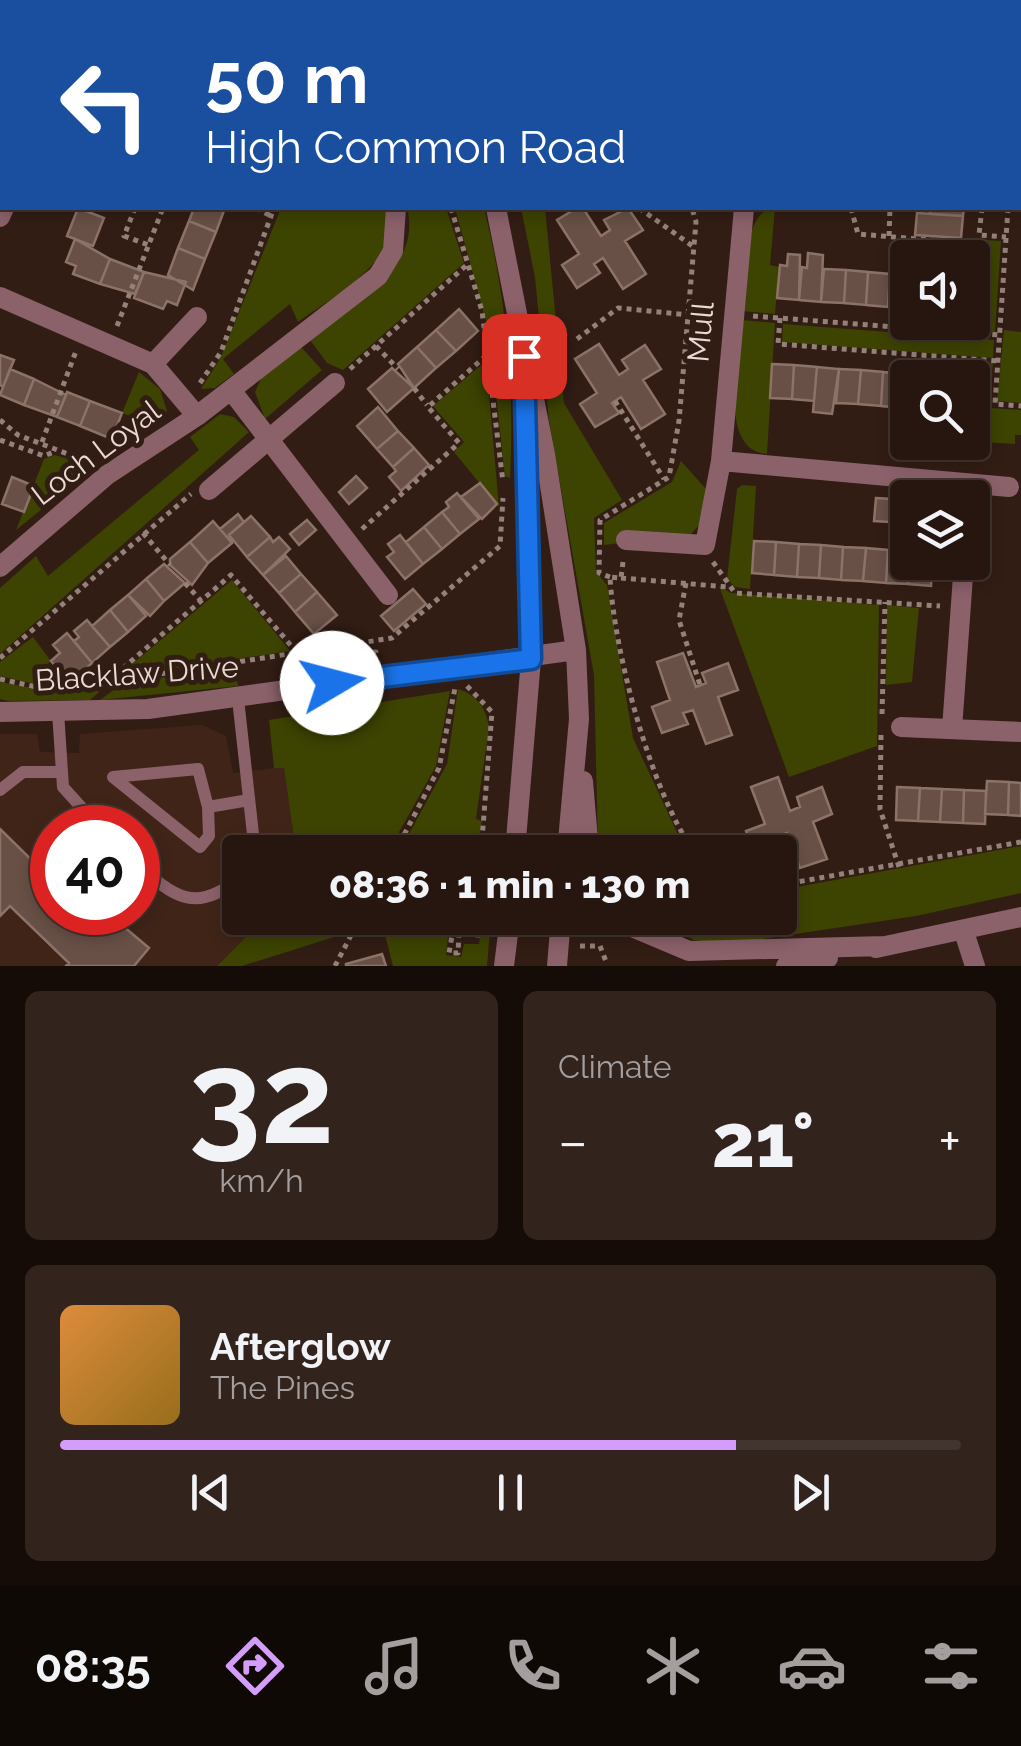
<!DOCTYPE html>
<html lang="en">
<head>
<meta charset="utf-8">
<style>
	:root { --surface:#26160f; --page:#32231d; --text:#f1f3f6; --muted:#a49f9e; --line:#42352f; --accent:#d49cfb }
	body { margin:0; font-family:Raleway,sans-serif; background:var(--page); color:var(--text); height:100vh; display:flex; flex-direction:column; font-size:38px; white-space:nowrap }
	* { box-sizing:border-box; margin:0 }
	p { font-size:32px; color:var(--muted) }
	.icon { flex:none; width:55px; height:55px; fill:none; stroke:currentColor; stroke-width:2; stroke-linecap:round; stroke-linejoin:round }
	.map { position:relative; height:966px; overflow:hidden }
	.details { display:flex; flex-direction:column; gap:25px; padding:25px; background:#150c08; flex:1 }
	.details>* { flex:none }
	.banner { position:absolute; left:0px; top:0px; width:1022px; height:210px; box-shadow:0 5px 15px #0003,0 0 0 2px var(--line); background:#1a4fa0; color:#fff; overflow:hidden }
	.fabs { position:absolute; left:890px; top:240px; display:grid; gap:20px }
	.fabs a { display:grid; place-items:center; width:100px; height:100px; border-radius:10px; background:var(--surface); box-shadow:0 5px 15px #0003,0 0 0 2px var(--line); font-size:50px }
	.speed { position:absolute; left:30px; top:805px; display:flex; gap:20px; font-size:50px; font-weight:700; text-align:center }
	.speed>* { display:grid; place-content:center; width:130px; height:130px; border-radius:50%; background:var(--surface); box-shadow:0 5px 15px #0003,0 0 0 2px var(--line); line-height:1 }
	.speed .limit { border:15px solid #d22; background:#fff; color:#111 }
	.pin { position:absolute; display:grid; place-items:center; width:85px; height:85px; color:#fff; margin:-42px; border-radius:20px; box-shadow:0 5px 15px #0006 }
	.me { position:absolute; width:110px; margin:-55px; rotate:82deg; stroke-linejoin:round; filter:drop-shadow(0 0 8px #0008) }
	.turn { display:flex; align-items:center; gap:35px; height:210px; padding:0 40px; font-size:45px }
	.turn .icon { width:130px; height:130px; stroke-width:2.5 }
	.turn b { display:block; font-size:70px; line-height:85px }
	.big { font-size:75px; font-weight:800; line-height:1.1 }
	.details .card { flex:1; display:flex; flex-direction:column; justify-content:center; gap:15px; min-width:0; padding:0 35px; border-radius:15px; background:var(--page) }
	.details .dial { align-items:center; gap:0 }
	.dial b { font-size:130px; line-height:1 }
	.song { display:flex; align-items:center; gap:30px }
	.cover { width:120px; height:120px; border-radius:15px; background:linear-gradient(135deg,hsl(30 70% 55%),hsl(40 70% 35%)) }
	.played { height:10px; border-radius:5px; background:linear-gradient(90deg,var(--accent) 75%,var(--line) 75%) }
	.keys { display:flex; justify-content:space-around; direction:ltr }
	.heat { display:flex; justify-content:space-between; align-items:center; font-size:55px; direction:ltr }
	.details .tiles { flex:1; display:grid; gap:25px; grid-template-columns:1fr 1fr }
	.card:last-child { grid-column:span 2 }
	.trip { position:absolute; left:222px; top:835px; width:575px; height:100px; border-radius:10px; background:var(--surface); box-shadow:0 5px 15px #0003,0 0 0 2px var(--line); font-weight:800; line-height:100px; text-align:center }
	.tabs { display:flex; height:160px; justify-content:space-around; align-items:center; background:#0f0906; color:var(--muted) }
	.tabs .icon { width:70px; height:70px }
	.tabs .active { color:var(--accent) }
	.tabs b { font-size:45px; color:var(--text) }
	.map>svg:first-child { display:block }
</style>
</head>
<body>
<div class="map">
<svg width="1021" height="966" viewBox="0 0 1021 966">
	<rect width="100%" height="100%" fill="#321d14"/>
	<path fill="#402418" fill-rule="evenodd" d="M202,725L226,736L233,773L284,767L296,852H240V918H265L217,966H0V734H37L40,752L79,753L80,734ZM52,828H138V912H52Z"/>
	<path fill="#3d4301" d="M281,208H386C409,257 329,299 298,322L290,304L223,359L234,374L215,388L201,389L221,357Z
		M407,208H446L464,263L343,370L327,363L310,340C350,308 423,269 407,208Z
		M455,208H484C506,297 515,386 510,478L505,476L489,332Z
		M521,208H545L564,403L622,500L594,518L596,572L607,585L633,738L682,843L680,852L598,849L594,675L549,421L535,277Z
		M775,208L770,265L779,267L775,314L742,311C745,284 742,209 775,208Z
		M968,239L1001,241L995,332L976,331L981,251L966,248Z
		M742,320L775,323L767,454C716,450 740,356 742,320Z
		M783,324L994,340L993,358L782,342Z
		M1004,330L1021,332V403L997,401Z
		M301,347L322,370L265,419L255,392L262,376Z
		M486,361L499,507L454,452L464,442L433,406Z
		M973,362L993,363L989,408L1021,410V435H1015V444L983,442L985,412L973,411Z
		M139,372L160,389L167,411L151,424L122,413Z
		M220,414L234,417L249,432L0,654V588L36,556L48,576L199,450L190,437Z
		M55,455L94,467L16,530L44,459Z
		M681,461L706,489L702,522L691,534L604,545V523L672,482Z
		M742,485L756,486L750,589L735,587L727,579L737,489Z
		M232,580L290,651L117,677Z
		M719,586L731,593L879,605L877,746L789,777Z
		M887,605L919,608L912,682L886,685Z
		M33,637L51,661L33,677L35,684L0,676V662Z
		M235,668L238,686L100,700L123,683Z
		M0,682L55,692L107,685L90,700L8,701L0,699Z
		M458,689C477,695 486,708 489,727L476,819L482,821L476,852H399L447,764Z
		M450,691L436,766L388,852H296L284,768H274L269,720Z
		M1021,846V893L916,916L729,944L694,940L650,918H780V890Z
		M265,918H353L347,933L242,966H217Z
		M364,918H450L446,955L461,957L464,944H479L481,928L466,926L467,918H491L487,966H393L383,927L357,930Z"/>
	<path fill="#685046" stroke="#8c7267" stroke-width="2.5" d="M78,208L104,218L93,246L67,236Z
		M194,208H225L216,232L189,221Z
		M577,208H583L601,236L610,230L604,220L628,208L643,230L625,241L646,274L623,289L603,258L594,264L600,273L577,288L562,265L579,254L557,220Z
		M930,208H964L963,216L930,214Z
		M917,213L963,216L961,238L915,235Z
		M189,221L216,232L205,259L178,248Z
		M75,239L110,259L100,284L73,274L76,266L66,262Z
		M178,248L205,259L193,290L168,275Z
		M808,253L823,255L821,302L799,300L802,267L807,268Z
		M788,254L800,255L799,300L777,298L780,265L787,266Z
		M110,259L144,272L135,294L100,284Z
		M824,269L846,270L844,303L821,302Z
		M846,270L868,272L866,305L844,303Z
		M144,272L186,282L177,305L167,301L163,309L134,298Z
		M868,272L890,274L888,307L866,305Z
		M890,274L908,275V308L888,307Z
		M459,309L478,331L456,351L436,330Z
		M436,330L456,351L436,368L417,347Z
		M599,344L619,375L628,369L622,360L645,345L661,369L643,380L665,414L641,429L621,397L612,403L619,413L595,427L580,404L597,393L575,359Z
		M417,347L436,368L414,388L398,364Z
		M0,355L14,360L3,387L0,385Z
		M772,364L794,365L792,399L770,398Z
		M794,365L817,367L814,401L792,399Z
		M817,367L839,369L832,414L813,412Z
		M392,368L414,388L387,412L368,389Z
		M10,369L34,379L24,405L0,395Z
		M839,369L861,370L858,404L836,403Z
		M861,370L883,372L881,406L858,404Z
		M883,372L905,374L903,408L881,406Z
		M34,379L66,395L57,417L24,405Z
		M67,392L90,401L80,426L57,417Z
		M90,401L122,413L112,439L80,426Z
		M378,407L398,431L377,449L357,426Z
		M398,431L414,448L393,467L377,449Z
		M414,448L429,465L401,491L389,477L396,471L393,467Z
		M356,476L367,488L349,504L339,492Z
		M12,477L34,486L24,512L2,504Z
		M480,483L497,504L482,519L461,497Z
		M457,493L479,519L460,534L442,512L449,507L446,502Z
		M876,498L891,499L889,522L874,521Z
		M442,512L460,534L442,549L424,527Z
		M238,514L244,522L229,535L232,543L220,529Z
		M251,516L270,537L247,557L229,535Z
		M307,520L316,530L299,545L290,534Z
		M213,521L232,543L208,563L190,542Z
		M424,527L442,549L423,564L406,542Z
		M400,535L423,564L405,579L387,557L394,552L388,544Z
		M270,537L273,542L279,537L290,549L263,575L247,557Z
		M754,541L776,542L774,575L752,573Z
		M190,542L208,563L192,585L170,565V559Z
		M776,542L799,544L797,577L774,575Z
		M799,544L821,545L819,578L797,577Z
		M821,545L843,547L841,580L819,578Z
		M843,547L866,548L863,581L841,580Z
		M866,548L888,550L886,583L863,581Z
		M888,550L908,551V584L886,583Z
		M286,556L301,574L279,593L263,575Z
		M910,562H932L931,586L908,584Z
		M164,564L185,583L164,601L146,579Z
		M301,574L317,592L295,612L279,593Z
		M146,579L164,601L150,616L128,595Z
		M413,589L426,604L394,631L381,616Z
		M317,592L337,615L314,634L295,612Z
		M128,595L146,616L128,632L110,610Z
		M110,610L128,632L110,647L92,626Z
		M87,620L110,647L92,663L74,641L79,637L74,631Z
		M67,633L92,663L69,683L51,671L56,667L51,661L60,653L53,645Z
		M683,653L696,687L706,683L702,673L728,663L738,690L718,697L732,735L706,744L693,710L683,713L688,724L662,733L652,707L670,700L657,662Z
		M778,777L790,811L800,807L797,797L822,787L832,814L813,822L827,859L800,868L787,833L778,837L782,848L754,852L746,831L765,824L751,787Z
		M987,781L1009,782L1008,815L985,814Z
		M1009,782L1021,783V816L1008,815Z
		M897,787L920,788L918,821L896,820Z
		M920,788L942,789L940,822L918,821Z
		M942,789L964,790L963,823L940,822Z
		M964,790L986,791L985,824L963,823Z
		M0,829L52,880V912H86L100,926L110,915L149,948L134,966H66L69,963L10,906L0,916Z
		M382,954L386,966H346V964Z"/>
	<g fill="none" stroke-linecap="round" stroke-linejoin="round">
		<path stroke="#93817a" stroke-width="5" stroke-dasharray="5 5" stroke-linecap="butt" d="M377,0V2
			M517,0L518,2
			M146,2L154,0
			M872,2L883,0
			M0,43L2,45
			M135,208L124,236L151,246
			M256,208L271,216
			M451,208L482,311L503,482
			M639,208L694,247
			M851,208L858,234L965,243
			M982,208L979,235L1006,237
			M1008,208L995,404L1021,406
			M889,236L890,208
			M753,316L999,335
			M780,318L778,344L998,361
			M117,326L163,208
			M577,339L618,308L689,315
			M376,346L398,369
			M350,369L469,263
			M200,383L221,352L274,208
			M414,388L427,405
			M615,401L664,479
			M0,420L18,435L89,462
			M0,440L44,456L56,451
			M42,442L76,351
			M362,529L459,443L428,407L488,354
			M143,533L170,565
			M623,562L621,578L610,577C614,652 651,791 694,852
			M713,562L735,593L940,606
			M610,577L599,573L600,520L669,477L679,421L696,222L692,208
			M621,578L728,587
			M185,583L201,601
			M686,583L679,620L700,685
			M359,644L361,653L376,652V658
			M0,658L191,494
			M0,679L41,688
			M111,684L115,675L231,575L299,655
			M82,686L392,638L500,546L503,498
			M467,686L492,712L481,852
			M882,714L885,602
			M881,735L880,809L899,867
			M395,852L439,768L455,688
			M780,885L1021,842
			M455,918L449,953H458L459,934L480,935
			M459,934V918
			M580,946H600L607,964
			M335,966L360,918"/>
		<path stroke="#8b616a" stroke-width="12" d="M238,699L255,852
			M58,712L63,787L100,828
			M0,790L23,772H61
			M208,807L198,769L113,777L200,847L209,836L208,807L249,800
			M138,864C173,897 197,915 240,877"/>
		<path stroke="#8b616a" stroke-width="20" d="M1020,13H1021
			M0,217L4,208
			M0,297L153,364L197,416
			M153,364L197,317
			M231,390L388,595
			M721,461L1009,487
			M209,490L335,383
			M626,540L705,545L721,461L744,208
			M0,567L107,475L197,416L378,276L393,251L396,208
			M901,727L1021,732
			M952,729L964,562
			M964,932L975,966"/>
		<path stroke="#8b616a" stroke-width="20" d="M444,0L445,2
			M496,208L545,454L576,650L579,719L567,852
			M0,712L148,709L576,650
			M583,781L589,852
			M515,852L531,659L526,408
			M625,918L632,927L689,951L885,946
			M876,948L1021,917
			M504,966L510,918
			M557,966L561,918
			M786,966L828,958"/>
	</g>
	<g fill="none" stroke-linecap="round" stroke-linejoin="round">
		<defs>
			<path id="route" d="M332,683L531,659L524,356"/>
		</defs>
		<use href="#route" stroke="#114b97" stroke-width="25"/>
		<use href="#route" stroke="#1a73e8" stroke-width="18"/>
	</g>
	<g text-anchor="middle" stroke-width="10" stroke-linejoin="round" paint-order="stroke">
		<g font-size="30" fill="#e9dad4" stroke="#321d14">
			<text transform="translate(701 332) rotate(-85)" y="10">Mull</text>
			<text transform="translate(96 453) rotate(-37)" y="10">Loch Loyal</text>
			<text transform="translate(137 674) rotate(-4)" y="10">Blacklaw Drive</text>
		</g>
	</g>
</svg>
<div class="fabs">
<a><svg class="icon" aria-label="sound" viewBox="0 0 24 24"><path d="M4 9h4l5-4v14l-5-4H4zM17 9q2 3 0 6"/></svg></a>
<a><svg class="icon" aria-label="search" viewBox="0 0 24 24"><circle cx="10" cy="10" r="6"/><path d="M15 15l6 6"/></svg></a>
<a><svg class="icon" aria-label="layers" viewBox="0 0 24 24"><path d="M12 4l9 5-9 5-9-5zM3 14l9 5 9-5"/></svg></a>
</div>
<div class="speed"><div class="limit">40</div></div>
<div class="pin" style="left:524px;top:356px;background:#d93025"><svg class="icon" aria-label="arrive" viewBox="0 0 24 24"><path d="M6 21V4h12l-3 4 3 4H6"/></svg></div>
<svg class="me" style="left:332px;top:683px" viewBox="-20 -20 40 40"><circle r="19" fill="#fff"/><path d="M0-13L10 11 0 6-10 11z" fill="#1a73e8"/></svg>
<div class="trip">08:36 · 1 min · 130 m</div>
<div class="banner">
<div class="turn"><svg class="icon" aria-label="left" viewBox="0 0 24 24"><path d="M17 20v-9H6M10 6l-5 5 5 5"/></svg><div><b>50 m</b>High Common Road</div></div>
</div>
</div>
<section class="details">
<div class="tiles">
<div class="card dial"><b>32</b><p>km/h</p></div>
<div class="card"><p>Climate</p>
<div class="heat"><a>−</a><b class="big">21°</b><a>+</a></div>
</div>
<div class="card">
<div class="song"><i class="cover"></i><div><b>Afterglow</b><p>The Pines</p></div></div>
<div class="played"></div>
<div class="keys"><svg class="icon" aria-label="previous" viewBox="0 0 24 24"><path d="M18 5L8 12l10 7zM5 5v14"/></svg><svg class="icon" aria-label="pause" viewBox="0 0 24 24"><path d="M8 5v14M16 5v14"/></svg><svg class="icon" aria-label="next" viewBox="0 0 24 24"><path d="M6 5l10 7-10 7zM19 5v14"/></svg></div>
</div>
</div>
</section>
<nav class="tabs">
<b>08:35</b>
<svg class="icon active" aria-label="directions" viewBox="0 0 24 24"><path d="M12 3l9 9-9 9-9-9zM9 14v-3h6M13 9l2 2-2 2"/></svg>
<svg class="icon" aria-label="music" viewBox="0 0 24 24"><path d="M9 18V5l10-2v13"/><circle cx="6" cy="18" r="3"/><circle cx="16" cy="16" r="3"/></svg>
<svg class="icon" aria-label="phone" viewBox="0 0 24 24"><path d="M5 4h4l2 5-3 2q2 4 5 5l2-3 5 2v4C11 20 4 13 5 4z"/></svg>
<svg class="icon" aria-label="climate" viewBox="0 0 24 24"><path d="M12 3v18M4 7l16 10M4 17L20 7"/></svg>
<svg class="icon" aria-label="car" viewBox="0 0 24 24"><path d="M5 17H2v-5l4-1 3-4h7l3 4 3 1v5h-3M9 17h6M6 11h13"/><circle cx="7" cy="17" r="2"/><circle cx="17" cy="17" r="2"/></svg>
<svg class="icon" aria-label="filters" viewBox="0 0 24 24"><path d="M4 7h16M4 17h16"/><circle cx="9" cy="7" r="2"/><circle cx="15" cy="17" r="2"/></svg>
</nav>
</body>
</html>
